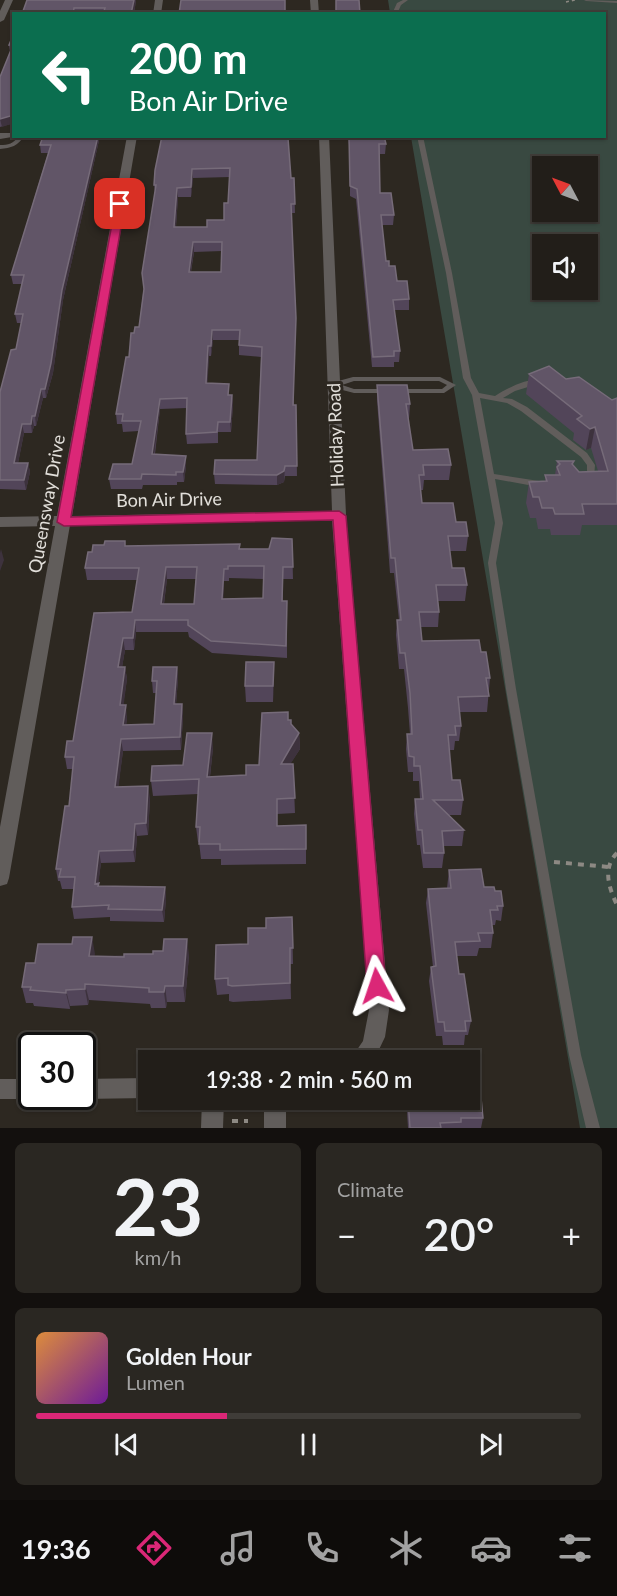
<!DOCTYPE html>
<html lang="en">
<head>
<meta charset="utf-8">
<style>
	:root { --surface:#221e19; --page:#2a2722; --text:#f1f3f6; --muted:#a2a2a2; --line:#3f3c38; --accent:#db2777 }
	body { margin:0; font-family:Lato,sans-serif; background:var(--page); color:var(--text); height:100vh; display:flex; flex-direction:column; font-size:22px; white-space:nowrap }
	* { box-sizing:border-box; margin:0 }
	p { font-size:20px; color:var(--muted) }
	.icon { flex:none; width:33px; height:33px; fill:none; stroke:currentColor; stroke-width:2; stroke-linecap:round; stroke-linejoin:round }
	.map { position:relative; height:1128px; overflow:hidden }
	.drawer { display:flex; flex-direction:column; gap:15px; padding:15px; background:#13100e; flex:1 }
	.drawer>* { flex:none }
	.guide { position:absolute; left:12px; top:12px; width:594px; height:126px; border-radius:0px; box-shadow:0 2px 4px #0004,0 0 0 2px var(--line); background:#0b6e4f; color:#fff; overflow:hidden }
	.needle { width:39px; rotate:311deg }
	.controls { position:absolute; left:532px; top:156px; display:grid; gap:12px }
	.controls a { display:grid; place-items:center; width:66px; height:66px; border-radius:0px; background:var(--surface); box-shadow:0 2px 4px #0004,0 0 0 2px var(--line); font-size:30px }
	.speed { position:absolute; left:18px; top:1032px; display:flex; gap:12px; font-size:30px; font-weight:700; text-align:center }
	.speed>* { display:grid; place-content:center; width:78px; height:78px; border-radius:50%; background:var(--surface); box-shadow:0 2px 4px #0004,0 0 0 2px var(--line); line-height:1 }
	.speed .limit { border:3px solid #111; border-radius:9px; background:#fff; color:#111 }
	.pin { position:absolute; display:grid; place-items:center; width:51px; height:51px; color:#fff; margin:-26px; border-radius:12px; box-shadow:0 3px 9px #0006 }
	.me { position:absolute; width:66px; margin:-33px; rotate:355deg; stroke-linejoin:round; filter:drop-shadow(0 0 4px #0008) }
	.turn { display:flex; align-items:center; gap:21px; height:126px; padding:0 18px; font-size:27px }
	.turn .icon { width:78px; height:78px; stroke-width:2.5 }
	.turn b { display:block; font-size:42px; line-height:51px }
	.big { font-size:45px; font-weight:600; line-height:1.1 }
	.drawer .tile { flex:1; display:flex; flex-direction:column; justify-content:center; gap:9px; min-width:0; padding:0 21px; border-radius:9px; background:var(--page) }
	.drawer .dial { align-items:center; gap:0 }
	.dial b { font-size:78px; line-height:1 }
	.song { display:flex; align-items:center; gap:18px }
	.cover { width:72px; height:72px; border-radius:9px; background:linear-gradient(135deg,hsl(30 70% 55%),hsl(280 70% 35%)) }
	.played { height:6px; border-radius:3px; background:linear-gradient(90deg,var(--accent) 35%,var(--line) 35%) }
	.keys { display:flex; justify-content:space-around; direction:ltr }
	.heat { display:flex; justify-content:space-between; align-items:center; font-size:33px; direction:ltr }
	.drawer .tiles { flex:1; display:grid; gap:15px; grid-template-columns:1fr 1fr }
	.tile:last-child { grid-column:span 2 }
	.trip { position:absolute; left:138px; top:1050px; width:342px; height:60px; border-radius:0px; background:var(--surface); box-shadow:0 2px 4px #0004,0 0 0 2px var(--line); font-weight:600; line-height:60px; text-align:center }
	.dock { display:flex; height:96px; justify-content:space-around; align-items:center; background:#0e0c0a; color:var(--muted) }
	.dock .icon { width:42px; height:42px }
	.dock .current { color:var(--accent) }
	.dock b { font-size:27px; color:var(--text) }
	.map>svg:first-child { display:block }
</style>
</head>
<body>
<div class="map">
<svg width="617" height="1128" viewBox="0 0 617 1128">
	<rect width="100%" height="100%" fill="#2d2821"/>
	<path fill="#394941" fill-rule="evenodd" d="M388,0H617V1128H580L411,137L604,136V14L390,13ZM543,166H588V212H543ZM543,244H588V290H543Z"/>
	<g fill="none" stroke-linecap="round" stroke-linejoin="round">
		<path stroke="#8d8983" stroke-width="1.5" stroke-dasharray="3 3" stroke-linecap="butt" d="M566,2L575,0"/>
		<path stroke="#8d8983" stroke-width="4" stroke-dasharray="6 6" stroke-linecap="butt" d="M617,853C602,868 609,888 617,905
			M554,862L609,867
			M232,1121H248"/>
		<path fill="#615d5b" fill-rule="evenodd" d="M403,0H408L401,5L397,14H392L397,3Z
			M584,0L617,1V3L586,1Z
			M18,136H24C18,146 11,148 0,149V145C8,145 14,144 18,136Z
			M417,136H423L452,273L471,378L479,393L495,396C508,388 525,379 541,379V383L515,391L503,398L512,399L527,407L587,453L595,465L594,477L588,482H582L581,480L587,474V465L581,457L521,411L507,403L480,398L494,474L539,481L543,484L539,487L495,479L503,523L496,563L516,689L581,1055L600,1128H586L569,1055L506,689L488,563L495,523L472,395L463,378L446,273Z
			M353,377H440L456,385L444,393H354L331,387L330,385L331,383ZM354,381H439L447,385L442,389H354L342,385Z"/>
		<path fill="#615d5b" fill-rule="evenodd" d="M5,0H13L4,20L0,22V11Z
			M155,0H163L161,14H153Z
			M310,0H318L319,14H311Z
			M0,133H14V136H18L0,139Z
			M127,136H137L72,516L332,511L319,136H329L346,515L389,1010L385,1037L374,1060H350L363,1041L369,1010L332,520L70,525L9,878L7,884L0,886V827L55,526L0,527V517L57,516Z
			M148,1078V1098L82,1099L75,1096H82V1079Z
			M0,1079H32V1096H39L32,1099H0Z
			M202,1100H224L223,1128H201Z
			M264,1100H286V1128H264Z"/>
	</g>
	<path fill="#524559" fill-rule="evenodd" d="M27,0H136L134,14H22Z
		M14,33V123L0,127V77L10,52L9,45Z
		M43,136H100L63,300L53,373L46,398H43L36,426H34L32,433H24L18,463H28L30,472L26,490L0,489V392L16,349L21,323H17L15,314L22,284H13L11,275L48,153H41L40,145Z
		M348,136H384L386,144L385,154H379L380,193L394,215L393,225H382L386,261L409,299V310H394L400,351L399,362H394V367H372L356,199L350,196V155Z
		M285,138L291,178H294L295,213H291L294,405H296L297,476H285L284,482L277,485L215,484L214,474L257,460L261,357L239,355V340H213L211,356H209L207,383L230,395H232L233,405L231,432H218V443L187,444L186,434L187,408L160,409L155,454L186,456V466L184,482H177V485H143L142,489H111L109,479L132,464L139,431L123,432L122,424H117L116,414L134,333L139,327L155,192L154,185L155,170ZM230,177L228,203L224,220L207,227H176L178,197H191L193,178ZM222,251L221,272H191L194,252Z
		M529,374L566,379L612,400L617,398V525H582L580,535H551L550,529H538L536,518H530L526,503L529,482L545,481V475H555L557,461H574L573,465L579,472L598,471L591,448L586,450L573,440L574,433L526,394Z
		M377,385L410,404L409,419H408L413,450L451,465L449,480H424L423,490H420L422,503L456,522L468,536L466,551H450L452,568L467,585L465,601H438L439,612L438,627H421L422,641L481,652L490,678L487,712H459L461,726L459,741H455L454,750H449L452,780L463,800L461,815H449L464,830L462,846H443L444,853L442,868H423L420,845H417L414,814L415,799H420L419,781H413V772H408L406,749L407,734H410L408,708L404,669H399L396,635L397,620H399L394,573H390L377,400Z
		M292,539L293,579H283V601H287V658L212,653L189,637L188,632H136L134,650H125L122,667H125L127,679L123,705L127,718L126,725L154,724L156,693H153L152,681L177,667L178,679L176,704H182L183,716L181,750L123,751L118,787L150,798L148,835L137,836L135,862L101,863L98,883L99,886L165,887L166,899L164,922L110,921V917L74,919L72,907L74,889H62L60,881H58L56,869L69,806L73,769H67L65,757L73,741L132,612L137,580H87L85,568L92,552L126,546L269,549ZM229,578L264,579L263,598L223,599L224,581H229ZM167,579H196L194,604H164Z
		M274,662L273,702H246L245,686Z
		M288,720L299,733L300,749L290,764H293L295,813L277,814V826L306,825V864L221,865V859H201L199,842H198L196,827L198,794L153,796L151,781L183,765L213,748L210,777L246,775L259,765Z
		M449,870L484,887L495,891L503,906L501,921L496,920L495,925H492L493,933L491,948H479L477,956H457L459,974L471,1021L468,1035H465L464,1045H443L442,1036H436L429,981L431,967H433L426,903L428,889L447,888Z
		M292,917L293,964H290L291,999L233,1002L229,1001V994L217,995L215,979L248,944L266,928Z
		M92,937L94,956L189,955L185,1002H167L166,1008H151L150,1004L89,1000L88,1005L70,1006V1009L34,1006L33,1003H26L22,987L35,963L72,944Z
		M471,1098L483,1118L481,1128H408L407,1111L408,1100Z"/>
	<path fill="#3d323d" d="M134,0H136L134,14H131Z
		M14,115V123L2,127L0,119Z
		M98,136H100L63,300L53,373L46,398L45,389L62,290Z
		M192,169L193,178L191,197V187Z
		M177,188L178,197L175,237L174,227Z
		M193,242L194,252L189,281V272Z
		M212,330L213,340L211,356V346Z
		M208,346L209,356L207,394L206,383Z
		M41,389L43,398L36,426L35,416Z
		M232,395L233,405L231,432L230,422Z
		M160,399V409L153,464L152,454Z
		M32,416L34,426L32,433L31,424Z
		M22,424L24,433L16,473L14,463Z
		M595,427L591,448L586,450L590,429Z
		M186,456V466L184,482L183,472Z
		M28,463L30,472L26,490L24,480Z
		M285,466L284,482L277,485V475Z
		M1,549L4,560L0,571V553Z
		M166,567L167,579L162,616L161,604Z
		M224,569V581L223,611L222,599Z
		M135,620L136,632L134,650L133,638Z
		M123,638L125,650L120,679L118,667Z
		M274,662V679L273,702V686Z
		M125,667L127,679L122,718L120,705Z
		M177,667L178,679L175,716L174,704Z
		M182,704L183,716L181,750L180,737Z
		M126,705L127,718L125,737L123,725Z
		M212,733L213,748L208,792L207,777Z
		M299,733L300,749L281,779V764Z
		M121,739L123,751L117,799L115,787Z
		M148,786L150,798L148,835L146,823Z
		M135,824L137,836L135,862L133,850Z
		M99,851L101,863L97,895L95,884Z
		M165,887L166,899L164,922L162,910Z
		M92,937L95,954L92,972L89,956Z
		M187,939L189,955L185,1002L183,986Z
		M85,984L89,1000L88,1005L85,989Z
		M165,986L167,1002L166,1008L164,992Z
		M66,990L70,1006V1009L66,993Z"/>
	<path fill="#615567" stroke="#766b79" stroke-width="1.5" fill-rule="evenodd" d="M27,0H134L131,14H103L105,8H74L73,14H22Z
		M181,0H285V14H179Z
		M336,0H359L360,14H336Z
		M14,33V115L0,119V77L13,45H9Z
		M43,136H98L62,290L51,363L45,389H41L35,416H32L31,424H22L14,463H28L24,480H0V392L11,350L16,349L23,314H15L24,275H11L51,145H40Z
		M162,136H285V138H288L291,178H294L295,204H291L296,318L293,405H296L297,466H285L284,471L277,475L214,474L215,460H257L262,347L239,345L240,330H212L211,346H208L206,383L229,384L228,395H232L230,422H218L217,432L186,434L187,398L160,399L152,454L186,456L183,472H176V475L142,474L141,479H109L113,464H132L141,421H122L123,414H116L126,357H129L131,333H134L135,327H139L144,289L142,273L156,185H154L155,170ZM230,168L228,203H224V220H207V227H174L177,188L191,187L192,169ZM193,242H222L221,272H189Z
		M349,136H384L386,144H379L380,193H391L394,215H381L386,261H389V266H395L397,281H407L409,299L393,300L400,351H394V356L373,357L357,189L350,186Z
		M549,366L566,379L579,377L612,400L617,398V504H582L584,514H555L553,508H542L539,497H533L529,482L547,481L545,475H560L557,467L560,464L557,461H574L572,464L579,472L608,471L595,427L590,429L577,419L582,416L529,374Z
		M377,385H407L410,404H406L413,450L448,449L451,465H423L424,475H419L422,503H453L456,522H466L468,536H448L452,568H464L467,585H436L439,612H419L422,641L479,640L481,652H486L490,678H486L489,696L458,697L461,726H455L456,735H448L452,780H460L463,800H433L464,830L442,831L444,853H424L422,830H418L415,799H423L420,766H414V757L409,756L407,734H412L410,693L405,653H400L397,620H401L395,558H391Z
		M272,538L292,539L293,567H283L282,601H287L286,646L211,641L188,625V620H135L133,638H123L118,667H125L120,705H126L123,725L154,724L157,681H152L153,667H177L174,704H182L180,737L121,739L115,787L148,786L146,823L135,824L133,850L99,851L95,884L99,883L98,886L165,887L162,910L108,909L109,905L72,907L75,877H59L61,869H56L65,806H69L73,766L74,757H65L67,741H73L94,613L132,612L139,568H85L88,552H92L93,545H104L105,541H125V546L240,544L239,549H269ZM228,566H264L263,598L222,599L224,569H228ZM166,567H197L194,604H161Z
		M246,662H274L273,686H245Z
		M288,712V720H291V724L299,733L281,764H293L295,798L277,799V826L306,825V849L220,850V844H199L200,827H196L199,779L151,781L152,766L183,765L187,733H212L207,777L246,775V765H259L262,713Z
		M481,869L484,887H494L495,891H501L503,906H497L498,910H490L493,933H478L480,941L455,942L459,974H464L471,1021H465L466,1031H445L444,1022H438L431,967L436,966L428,889L451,888L449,870Z
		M292,917L293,948H290V983L232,986L228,985V978L215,979L216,945L248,944V928H266V918Z
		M73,937H92L89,956L124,957V954H153V951H163L164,939H187L183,986H165L164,992H149V988L85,984V989L66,990V993L30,990L31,987H22L26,963H35L38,944H72Z
		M470,1083L471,1098H481L483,1118H461V1122L440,1123L441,1128H410L408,1100H470Z"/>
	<path fill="#db2777" stroke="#8e194d" stroke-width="1.5" d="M116,202L125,204L71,517L339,511L346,516L386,986L383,992L377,994L370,992L367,986L333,520L64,526L57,522Z"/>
	<g text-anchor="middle" stroke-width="6" stroke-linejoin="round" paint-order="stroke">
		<g font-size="18" fill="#e2dfda" stroke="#2d2821">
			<text transform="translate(336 435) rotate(-92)" y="6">Holiday Road</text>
			<text transform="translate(169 500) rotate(-1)" y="6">Bon Air Drive</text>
			<text transform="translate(47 504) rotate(-80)" y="6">Queensway Drive</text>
		</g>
	</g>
</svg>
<div class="controls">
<a><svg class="needle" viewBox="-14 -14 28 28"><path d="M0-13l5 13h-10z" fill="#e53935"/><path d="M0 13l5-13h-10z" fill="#a2a2a2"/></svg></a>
<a><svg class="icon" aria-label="sound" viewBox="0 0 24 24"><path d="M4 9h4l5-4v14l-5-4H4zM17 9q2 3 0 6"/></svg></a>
</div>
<div class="speed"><div class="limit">30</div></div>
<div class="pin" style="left:120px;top:204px;background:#d93025"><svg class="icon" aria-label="arrive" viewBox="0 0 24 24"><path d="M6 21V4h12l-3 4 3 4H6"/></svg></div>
<svg class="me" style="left:377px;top:986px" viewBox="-20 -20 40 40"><path d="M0-17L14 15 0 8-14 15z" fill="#db2777" stroke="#fff" stroke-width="4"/></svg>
<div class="trip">19:38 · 2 min · 560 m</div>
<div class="guide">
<div class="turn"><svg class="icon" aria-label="left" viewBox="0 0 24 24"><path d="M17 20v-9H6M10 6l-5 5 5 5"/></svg><div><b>200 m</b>Bon Air Drive</div></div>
</div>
</div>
<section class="drawer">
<div class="tiles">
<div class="tile dial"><b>23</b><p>km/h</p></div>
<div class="tile"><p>Climate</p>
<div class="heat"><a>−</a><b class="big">20°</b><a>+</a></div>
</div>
<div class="tile">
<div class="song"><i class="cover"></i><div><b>Golden Hour</b><p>Lumen</p></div></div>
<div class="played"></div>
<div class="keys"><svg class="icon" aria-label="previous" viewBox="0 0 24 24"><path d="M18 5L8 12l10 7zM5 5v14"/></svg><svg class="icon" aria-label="pause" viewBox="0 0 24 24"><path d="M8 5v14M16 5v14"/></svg><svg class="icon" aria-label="next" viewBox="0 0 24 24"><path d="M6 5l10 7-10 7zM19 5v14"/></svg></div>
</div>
</div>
</section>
<nav class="dock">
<b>19:36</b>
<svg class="icon current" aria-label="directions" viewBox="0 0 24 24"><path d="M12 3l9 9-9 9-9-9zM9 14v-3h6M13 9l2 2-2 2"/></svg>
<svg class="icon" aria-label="music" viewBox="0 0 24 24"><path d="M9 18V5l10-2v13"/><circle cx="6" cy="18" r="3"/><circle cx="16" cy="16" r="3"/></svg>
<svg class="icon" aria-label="phone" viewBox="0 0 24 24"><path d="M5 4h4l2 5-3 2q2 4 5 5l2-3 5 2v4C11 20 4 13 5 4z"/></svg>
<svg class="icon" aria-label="climate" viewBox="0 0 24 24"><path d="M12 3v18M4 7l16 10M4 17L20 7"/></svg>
<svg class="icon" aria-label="car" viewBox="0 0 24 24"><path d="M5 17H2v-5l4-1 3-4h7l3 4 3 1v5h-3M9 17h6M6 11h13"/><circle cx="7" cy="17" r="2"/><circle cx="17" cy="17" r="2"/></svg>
<svg class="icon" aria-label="filters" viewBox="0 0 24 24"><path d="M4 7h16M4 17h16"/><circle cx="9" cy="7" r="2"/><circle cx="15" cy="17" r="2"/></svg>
</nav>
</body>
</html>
